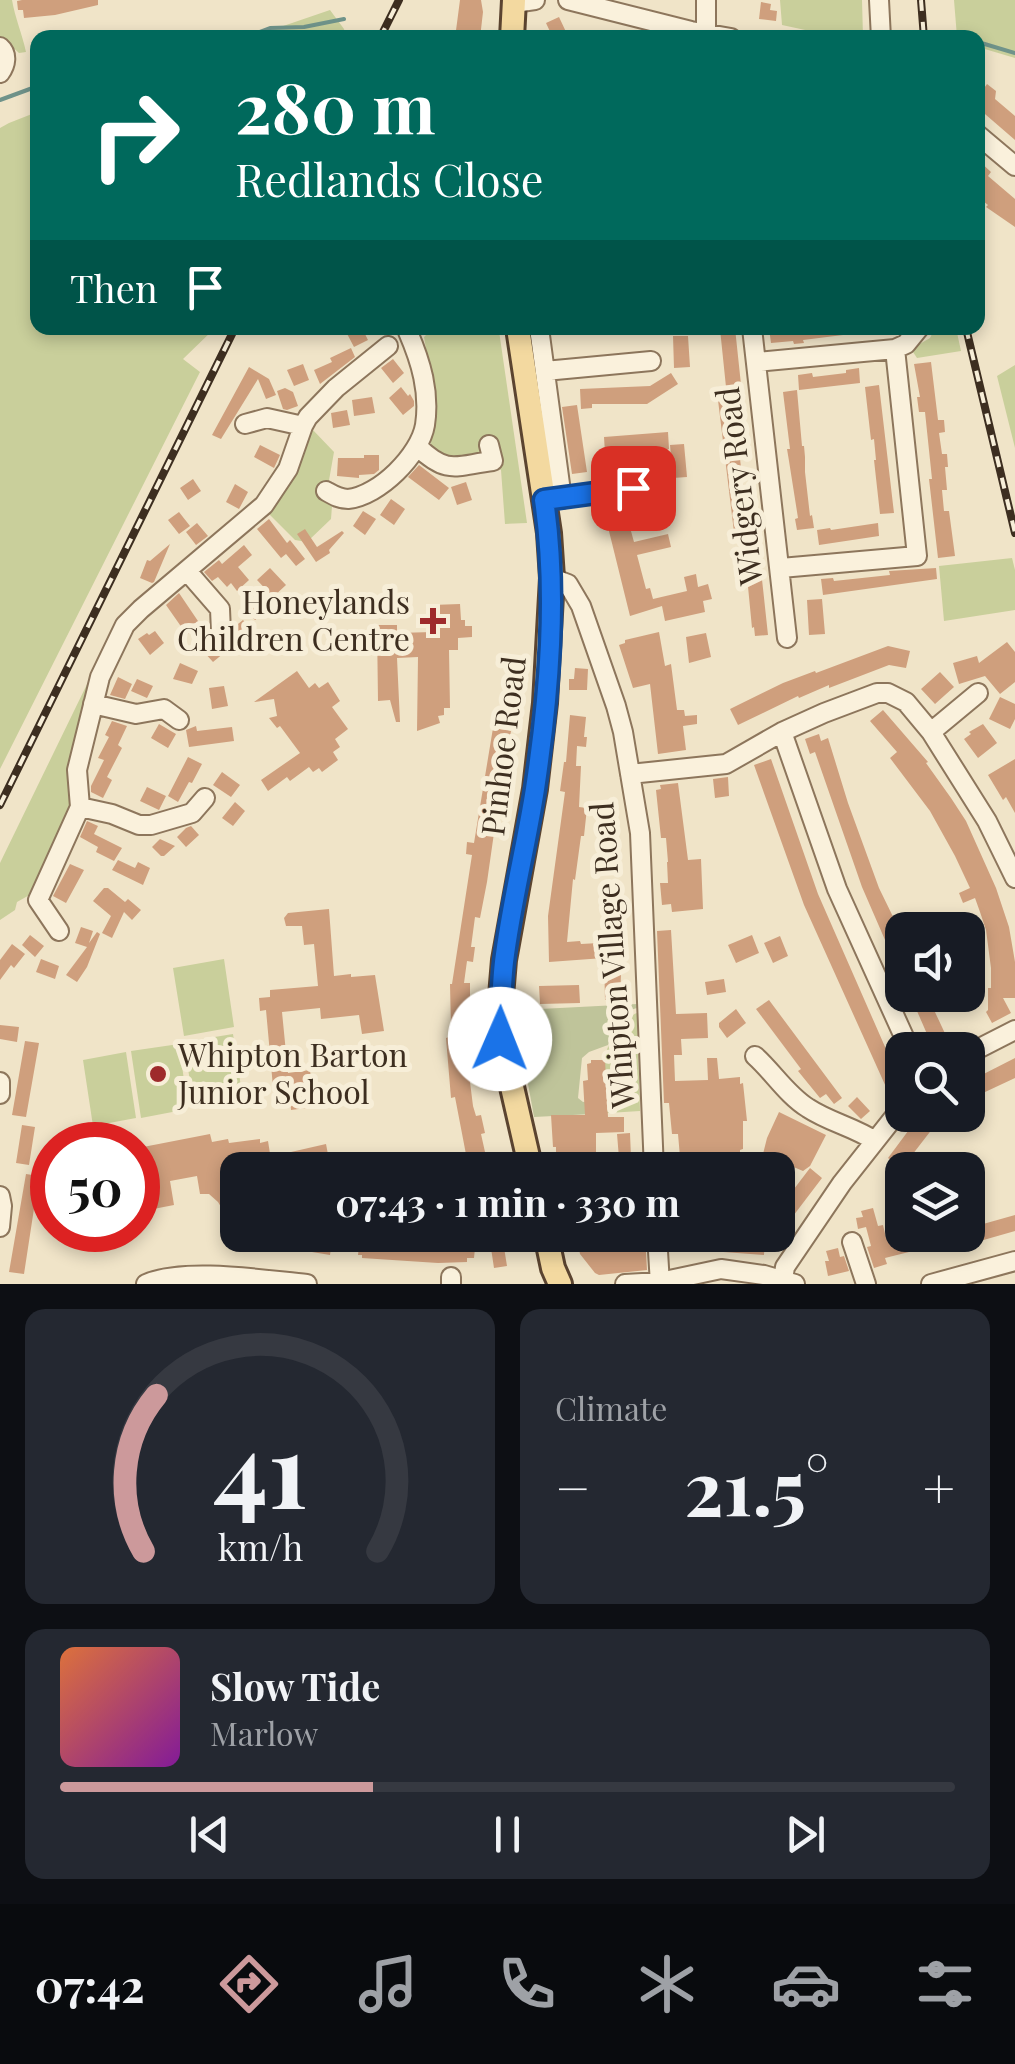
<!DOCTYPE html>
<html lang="en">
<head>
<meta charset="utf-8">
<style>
	:root { --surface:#171b24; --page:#242831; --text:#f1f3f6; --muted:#9ea1a6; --line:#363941; --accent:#cc999b }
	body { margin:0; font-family:"Playfair Display",serif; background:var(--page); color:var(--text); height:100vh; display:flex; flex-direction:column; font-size:38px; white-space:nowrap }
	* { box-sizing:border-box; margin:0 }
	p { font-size:32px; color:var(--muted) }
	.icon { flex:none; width:55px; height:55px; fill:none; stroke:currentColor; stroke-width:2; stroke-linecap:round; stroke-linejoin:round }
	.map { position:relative; height:1284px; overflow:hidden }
	.panel { display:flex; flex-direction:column; gap:25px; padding:25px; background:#0d0f14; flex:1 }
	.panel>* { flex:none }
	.banner { position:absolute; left:30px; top:30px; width:955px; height:305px; border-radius:20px; box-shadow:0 5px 15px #0003; background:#00695c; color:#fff; overflow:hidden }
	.tools { position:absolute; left:885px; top:912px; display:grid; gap:20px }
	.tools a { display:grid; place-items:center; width:100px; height:100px; border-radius:20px; background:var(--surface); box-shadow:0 5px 15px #0003; font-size:50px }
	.speed { position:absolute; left:30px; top:1122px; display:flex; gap:20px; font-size:50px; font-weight:700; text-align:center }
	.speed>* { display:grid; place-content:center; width:130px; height:130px; border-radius:50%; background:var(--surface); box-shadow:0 5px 15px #0003; line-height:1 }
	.speed .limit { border:15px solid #d22; background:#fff; color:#111 }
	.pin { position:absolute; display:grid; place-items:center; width:85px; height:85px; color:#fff; margin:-42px; border-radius:20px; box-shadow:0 5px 15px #0006 }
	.me { position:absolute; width:110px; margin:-55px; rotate:1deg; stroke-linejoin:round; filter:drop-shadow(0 0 8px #0008) }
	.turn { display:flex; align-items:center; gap:35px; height:210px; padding:0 40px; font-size:45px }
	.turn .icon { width:130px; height:130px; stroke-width:2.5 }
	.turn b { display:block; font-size:70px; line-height:85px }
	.then { display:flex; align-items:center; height:95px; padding:0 40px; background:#0003; gap:20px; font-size:38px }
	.big { font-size:75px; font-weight:700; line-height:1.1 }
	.panel .widget { flex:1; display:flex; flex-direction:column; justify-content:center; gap:15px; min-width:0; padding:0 35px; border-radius:20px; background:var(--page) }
	.panel .dial { align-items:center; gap:0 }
	.dial svg { height:260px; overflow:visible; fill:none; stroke:var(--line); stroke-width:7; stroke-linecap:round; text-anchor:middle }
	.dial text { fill:var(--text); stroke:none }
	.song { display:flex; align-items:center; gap:30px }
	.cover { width:120px; height:120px; border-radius:15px; background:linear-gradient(135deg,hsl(20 70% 55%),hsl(290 70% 35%)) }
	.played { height:10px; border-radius:5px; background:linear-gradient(90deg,var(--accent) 35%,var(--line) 35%) }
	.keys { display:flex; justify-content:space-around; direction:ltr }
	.heat { display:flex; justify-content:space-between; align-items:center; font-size:55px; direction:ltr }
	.panel .tiles { flex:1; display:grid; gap:25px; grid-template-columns:1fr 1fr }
	.widget:last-child { grid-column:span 2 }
	.trip { position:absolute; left:220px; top:1152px; width:575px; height:100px; border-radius:20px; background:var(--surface); box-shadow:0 5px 15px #0003; font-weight:700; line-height:100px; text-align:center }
	.dock { display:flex; height:160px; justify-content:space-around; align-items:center; background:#090b0e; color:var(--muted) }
	.dock .icon { width:70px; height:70px }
	.dock .selected { color:var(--accent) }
	.dock b { font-size:45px; color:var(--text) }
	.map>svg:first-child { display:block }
</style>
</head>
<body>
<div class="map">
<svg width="1015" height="1284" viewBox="0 0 1015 1284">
	<rect width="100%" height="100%" fill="#f0e4c8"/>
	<path fill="#c9cf9b" d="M0,0H12C15,18 22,33 26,52L19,53L0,36Z
		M780,0H862L863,37L833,36L782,25Z
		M954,0H1015V58L978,47V38L957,37Z
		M330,10L344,29L346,37H251Z
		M37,112L38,328H215L183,359L200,372L0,769V128L9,123Z
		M442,328H491L499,331L527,523L505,524L501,470L478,461L449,462L430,448L434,423L433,390L424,337L430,331Z
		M935,328H956L961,351L917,358L911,349L930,338Z
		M1015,365V448L997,376Z
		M312,429L334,452L328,486L323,495L332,506L331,519L307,542L295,540L266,511C293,487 297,460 312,429Z
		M1012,558L1015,570V610L944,621L939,566Z
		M91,676L70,783L71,809L33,893L17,902L15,910L0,920V863Z
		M224,959L234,1027L184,1036L173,968Z
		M637,1013L640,1111L592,1114L595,1109H608C608,1093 604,1074 605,1059C606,1044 623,1018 637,1013Z
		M233,1034L243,1100L194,1108L184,1042Z
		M179,1044L188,1109L141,1118L131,1051Z
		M126,1052L136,1118L93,1126L83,1060Z"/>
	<path fill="#bfc49a" d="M637,1004V1008C619,1012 615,1030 608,1045L589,1052L582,1058L578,1098L583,1102L590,1101L592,1114L534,1117L521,1045V1010Z"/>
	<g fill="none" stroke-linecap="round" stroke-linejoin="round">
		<path stroke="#6f938a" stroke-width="4" d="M959,37L961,38
			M244,38L270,28L304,27L344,19
			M978,42L1015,53
			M0,100L38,86"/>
	</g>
	<path fill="#cf9f7d" d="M22,0H98V5L55,15L24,18L23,10H18L17,1Z
		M460,0H481L483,12L480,38H455Z
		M761,2L771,4L770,10L777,11L776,21L759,19Z
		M559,17L567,34V38H553L546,23Z
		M987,84L996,91L995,99L1015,116V140L978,108V97Z
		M978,160L991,172L988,176L1015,199V227L986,207L988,205L978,197Z
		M344,328H362L368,340L354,347Z
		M735,328L742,394L732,395L749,531L734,532L718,400L722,399L721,387H726L720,329Z
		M769,328H851V334L803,340L804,343L794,344L793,341L771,343Z
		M673,336H688L690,367L674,368Z
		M351,348L355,357L320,384L314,370L332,362L330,358Z
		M393,359L404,373L393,383L381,368Z
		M931,362L938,420H944L945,432L939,433L942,454H947L948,467H945L947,490H942L944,511H949L955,556L938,558L929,479H932L925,412H919L917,397H920L914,364Z
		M303,364L309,380L294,386L287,370Z
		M249,367L269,379L276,395L266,399L258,379L221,439L212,435Z
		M859,368L860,383L799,390L798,375L812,373L813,377L846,373V370Z
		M671,373L678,384L647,404H592V408L581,409L580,389L650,386Z
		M879,385L894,513L880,514L874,460H876L874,439L871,440L865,387Z
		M401,387L408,396L410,394L414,401V406L403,415L389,398Z
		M285,388L293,392L298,406L287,410L283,409L277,391Z
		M797,390L802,446H804L805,457V472L810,516L812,515L814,528L797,530L795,519L798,518L789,461L787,449H790L783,392Z
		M372,397L375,413L354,416L352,400Z
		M577,405L587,472L572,474L562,407Z
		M347,410L350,425L333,428L331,413Z
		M668,432L669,449L605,453L604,437Z
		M684,444L687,477L673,478L670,445Z
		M260,445L280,455L274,468L254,457Z
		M364,455H379V470L374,474L359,475V478L337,476L338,458H364Z
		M419,465L449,488L439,500L408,477Z
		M193,479L201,491L188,500L180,488Z
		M466,482L472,500L457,505L451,487Z
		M235,484L248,492L239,509L226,502Z
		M391,499L405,509L394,525L380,515Z
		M363,511L376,519L365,535L353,526Z
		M179,512L190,526L179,534L168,520Z
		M626,513L634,542L668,534L671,547L637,555L646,589L650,588L653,599L687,591L684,577L696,574L698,587L708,584L712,599L703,601L705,612L665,621L662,606L630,616L606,519Z
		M269,519L287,543L290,540L305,559L296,566L286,554L281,558L257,529Z
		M197,523L208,536L196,545L186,532Z
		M878,523L879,536L819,545L817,530L830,528L831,530Z
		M305,529L317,547L342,531L344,533L329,550L330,553L316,562L297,534Z
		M757,533L768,635L755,636L754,627L752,628L743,535Z
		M170,544L154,582L152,583L140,578L147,560L150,561Z
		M244,545L252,555L238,567L249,580L237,591L231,583L227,587L218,577L212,581L204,572L219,560L222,564Z
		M270,568L286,585L273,597L257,580Z
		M936,568L937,579L823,595L821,579L833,578L834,581L890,575L889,571Z
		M179,593L200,624L187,635L166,605Z
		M259,597L269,609L255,620L245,609Z
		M822,599L825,634L809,635L807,600Z
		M460,604L461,620H465V626H472V637L458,638V650H449L450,708H444V715L438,716L440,723L417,731L418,657L397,658L400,722H396L390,700L378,701L377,625H397V633L433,632L432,605Z
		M243,620L252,630L213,662L203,651V645L211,639L221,644L228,642L232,637L233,628Z
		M155,631L164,643L150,655L138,639L147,633L149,635Z
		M659,632L665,666L671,664L677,710H684L685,716L697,715V724L683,726L686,750L658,754L650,684L633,688L619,645L625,643V640Z
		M706,633L711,657L689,663L686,637Z
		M1007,642L1015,652V682L1000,694L985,676L959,684L953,663L977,656L979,663Z
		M888,646L910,651L906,668L889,665L829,688V685L799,698L798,696L738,725L730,709L783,683L815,671L816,673Z
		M180,663L198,671L192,684L173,679Z
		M575,668L588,669L587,690H569V679H574Z
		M297,671L309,688L315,683L319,688L328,682L340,701L332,707L348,729L335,739L340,747L333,752L338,760L322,772L319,768L313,772L309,767L290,781L287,777L268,791L261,780L300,753L280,726L277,728L269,718L277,716L274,699L254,702Z
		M940,672L954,687L935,704L921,689Z
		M118,677L132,684L125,699L110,695Z
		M137,679L153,686L147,698L131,691Z
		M224,686L228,706L212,709L209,688Z
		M1000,697L1015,704V719L1010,729L989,719Z
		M883,710L928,762L926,763L951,798L966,821L996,888L1009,927L1015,962V998H1003L1011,1013L992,1023L986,1012L988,1010V988H991V968L986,930L980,912L975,898L963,903L959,893L970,888L955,856L930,811L890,758L897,752L870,721Z
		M570,715L586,717L584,737H587L586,747L577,746L576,766H581L579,807L587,808L584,836H581L575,880L573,879L567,942L580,941L581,944L617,942L621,974L620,1000H605L604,958L549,962L548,916L565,792L560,791L564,762H566Z
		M112,721L127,726L118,745L122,748L107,777L112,780L103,798L91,792V786L104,760L98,758L109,737L105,735Z
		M159,724L176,734L168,748L151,738Z
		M983,724L997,743L978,758L964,739L971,734L969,732Z
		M196,726L197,731L232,727L234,741L189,747L186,730Z
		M493,728L511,731L499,803L495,802L491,826H495L487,882L480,918L475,917L471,947H475L473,962L467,961L464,983H470V1013H467L468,1062H472L475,1082H470L473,1106L476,1116L481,1115L485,1133L481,1134L489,1170H469L455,1097L451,1098L446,1038L449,1037V1028H451L450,984H452L472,855L466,854L467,842L474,843Z
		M819,734L821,741L828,738L848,803L879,888L899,929L902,928V979L862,887L815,752L810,754L805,739Z
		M188,757L202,764L192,783L189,782L178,802L168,796Z
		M771,759L818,894L900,1081L886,1087L804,905L754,765Z
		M1015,759V813L1006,797L1003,800L988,775Z
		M222,772L240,785L231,797L213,785Z
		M728,777L729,796L715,798L713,779Z
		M678,783L688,860L701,859L703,909L672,912L671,904L662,905L660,883H668L667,862H668L666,838H661L656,790L661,789L660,785Z
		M147,787L166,796L159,810L140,801Z
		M235,802L245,811L233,826L222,818Z
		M87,821L98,826L94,834L122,848L114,861L96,852L98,847L80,837Z
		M191,826L199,835L186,847L177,837L186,828Z
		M160,839L175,846L164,856H161L152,847Z
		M118,860L135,868L138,862L150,868L143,885L112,870Z
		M70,864L84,870L66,903L53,896Z
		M104,888H108L125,902L128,899L141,910L132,920L124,912L112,938L102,933L111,916L93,901Z
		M329,909L334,976L351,974V977L375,975L384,1031L362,1034L359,1015L321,1019L320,1008L282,1012L288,1073L310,1070L314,1107L291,1110L290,1097L274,1098L266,1010L260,1011L259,998L270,997V990L318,986L314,944L304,945L302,926H286L284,918L288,913Z
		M81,927L93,931L89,943L97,932L100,934L87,967L77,982L66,975L87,947L75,943Z
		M671,930L676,1014L707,1013L708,1038L681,1039L682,1055H674L675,1081L708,1080L707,1058H717L719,1079L740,1077V1084L743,1083L747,1121H743V1149L740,1150V1167L714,1163V1170H702L705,1154L680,1157L678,1134H672L669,1103H664L657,931Z
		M30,935L44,946L35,957L22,945Z
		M752,935L759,953L736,963L728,945Z
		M780,936L788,956L773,963L764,943Z
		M12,944L25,954L14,968L11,965L0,980V960Z
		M41,959L59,966L55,979L36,972Z
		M724,979L726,992L707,995L705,982Z
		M579,985L580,1003L540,1004L539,986Z
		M910,995H927L949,1042L934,1050Z
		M769,1000L842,1098L834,1104L826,1094L820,1098L798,1071L801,1069L756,1009Z
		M736,1009L746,1023L727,1038L719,1027V1023Z
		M0,1025L19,1027L17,1042L0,1039Z
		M25,1041L39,1043L26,1117L12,1115Z
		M1015,1058V1078L968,1100V1082Z
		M591,1060H605L608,1117H624V1132L596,1133V1170H561L558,1155H556V1147H553L551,1115H585L583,1081L588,1080L587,1064L591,1063Z
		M857,1097L870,1111L861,1119L848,1106Z
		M779,1112L826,1135L810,1166L803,1171L763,1154L767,1138Z
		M920,1115H943L902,1168L888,1158Z
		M22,1125L35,1127L29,1165L16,1163Z
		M630,1133L631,1158L641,1157L642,1170H620L617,1134Z
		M210,1134L212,1142L228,1139L229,1143L260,1139V1143L268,1141L271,1160L263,1162L265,1170H238V1235L218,1202L209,1194H200L197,1176L170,1181L174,1205L138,1212V1148Z
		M326,1144L331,1170H295L291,1152Z
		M810,1168L822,1178L784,1228L778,1223V1210Z
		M26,1174L39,1176L24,1274L9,1272Z
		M873,1208L878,1226L883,1225L886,1238L899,1235H936L937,1238L942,1237L945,1247L930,1251L929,1247L885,1258L887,1264L874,1268L867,1247L871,1246L866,1227L858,1229L856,1218L863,1217L861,1211Z
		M1015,1215V1231L973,1243L969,1228Z
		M489,1235H502L507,1266L494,1268Z
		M576,1235H645L647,1270L599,1275L595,1273L580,1254Z
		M725,1235L765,1236L764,1255L710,1251L711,1241L720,1240Z
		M360,1237L459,1242V1237L476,1238L474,1258H467V1262L438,1263L362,1258V1255H358Z
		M314,1238L332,1240L330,1255L312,1252Z
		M838,1248L840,1257L844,1256L849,1271L828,1276L825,1261H829L826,1251Z"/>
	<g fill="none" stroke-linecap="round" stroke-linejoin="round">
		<defs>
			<path id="minor" d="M568,0L691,31L731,38
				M879,0L881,38
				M514,3L535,0
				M706,34V0
				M0,47C8,54 6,65 0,73
				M978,135L1015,166
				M539,328L562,499
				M752,328L787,638
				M895,349L906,344L919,328
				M756,362L895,349L917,556L781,568
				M545,371L651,361
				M245,424L267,418L303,426
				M418,447C448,476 457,465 493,461L489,445
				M326,491C333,495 339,499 348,499C379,496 420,455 425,425C430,392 421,362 408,332
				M555,499L633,489
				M187,571L220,609L221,632
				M552,578L568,584L581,606L616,706L623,732L640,833L654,1170
				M93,704L136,714L164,709L179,720
				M782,732L837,889L910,1050
				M931,732L978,693
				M630,774L726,764L782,732L824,713L877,693H888L906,702L931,732L987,821L1015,878
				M205,798L192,813L151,825H139L112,814L80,807L77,770L100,677L125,625L141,609L264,505L288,469L303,426L308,417L336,388L388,346
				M59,931L38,900L80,807
				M968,1054L1015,1030
				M755,1056C773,1072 787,1095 808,1108C829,1122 854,1127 875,1141
				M0,1082V1094
				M0,1196L2,1206L0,1227
				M657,1235L660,1284
				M852,1242L866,1284
				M783,1280L785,1267L842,1183L902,1107
				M146,1284C184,1267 264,1280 307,1284
				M451,1284V1277
				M625,1284L660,1282L721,1269L764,1275L795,1284
				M931,1284L1015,1261"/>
			<path id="major" d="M512,38L514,0
				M518,328L549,533L552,578L545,703L535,789L504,960L501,996V1039L531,1170
				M546,1235L553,1268L560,1284"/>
		</defs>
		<use href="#minor" stroke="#8d765c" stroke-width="22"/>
		<use href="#major" stroke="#5b4430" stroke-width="28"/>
		<use href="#minor" stroke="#faf1dc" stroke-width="18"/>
		<use href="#major" stroke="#f3d9a0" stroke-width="22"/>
		<defs>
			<path id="rail" d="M921,0L924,38
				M380,38L399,0
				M966,328L1015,533
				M0,805L235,328"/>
		</defs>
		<use href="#rail" stroke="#3d2e20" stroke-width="8"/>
		<use href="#rail" stroke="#f7eed8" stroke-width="4" stroke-dasharray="11" stroke-linecap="butt"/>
	</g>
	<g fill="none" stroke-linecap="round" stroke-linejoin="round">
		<defs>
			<path id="route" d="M500,1039C501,1013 501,988 504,962C511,904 526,847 535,789C549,696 558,594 544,500L633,488"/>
		</defs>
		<use href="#route" stroke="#114b97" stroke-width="25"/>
		<use href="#route" stroke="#1a73e8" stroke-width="18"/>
	</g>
	<g fill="#9e2a2b" stroke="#f7eed8" stroke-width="4">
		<path d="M428 606h10v10h10v10h-10v10h-10v-10h-10v-10h10z"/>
		<circle cx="158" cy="1074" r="10"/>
	</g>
	<g text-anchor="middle" stroke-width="10" stroke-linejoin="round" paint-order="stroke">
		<g font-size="32" fill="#3d2e20" stroke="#f7eed8">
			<text transform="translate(740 486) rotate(-97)" y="11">Widgery Road</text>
			<text transform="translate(504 746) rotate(-83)" y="11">Pinhoe Road</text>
			<text transform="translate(613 955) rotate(-94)" y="11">Whipton Village Road</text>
		</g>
		<g font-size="32" fill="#3d2e20" stroke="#f7eed8" text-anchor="end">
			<text x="410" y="614">Honeylands<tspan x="410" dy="37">Children Centre</tspan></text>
			<text x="178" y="1067" text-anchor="start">Whipton Barton<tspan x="178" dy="37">Junior School</tspan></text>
		</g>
	</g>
</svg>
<div class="tools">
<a><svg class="icon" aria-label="sound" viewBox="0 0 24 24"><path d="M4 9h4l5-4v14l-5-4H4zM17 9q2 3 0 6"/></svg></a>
<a><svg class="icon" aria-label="search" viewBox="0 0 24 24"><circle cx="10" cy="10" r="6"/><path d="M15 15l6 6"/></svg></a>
<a><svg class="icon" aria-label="layers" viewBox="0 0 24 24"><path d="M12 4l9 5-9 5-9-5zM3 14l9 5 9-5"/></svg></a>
</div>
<div class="speed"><div class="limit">50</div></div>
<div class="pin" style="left:633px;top:488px;background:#d93025"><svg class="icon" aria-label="arrive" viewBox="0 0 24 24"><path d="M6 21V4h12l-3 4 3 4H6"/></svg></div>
<svg class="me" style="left:500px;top:1039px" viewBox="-20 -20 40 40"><circle r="19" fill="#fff"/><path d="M0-13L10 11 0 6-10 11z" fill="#1a73e8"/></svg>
<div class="trip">07:43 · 1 min · 330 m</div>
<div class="banner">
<div class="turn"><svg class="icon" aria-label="right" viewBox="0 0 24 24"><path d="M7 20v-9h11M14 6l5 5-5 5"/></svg><div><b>280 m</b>Redlands Close</div></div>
<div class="then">Then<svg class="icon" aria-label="arrive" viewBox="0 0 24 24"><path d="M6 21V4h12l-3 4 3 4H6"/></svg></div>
</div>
</div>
<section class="panel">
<div class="tiles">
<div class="widget dial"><svg viewBox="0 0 100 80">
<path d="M14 69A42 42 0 1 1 86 69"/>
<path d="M14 69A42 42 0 0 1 18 21" stroke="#cc999b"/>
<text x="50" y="56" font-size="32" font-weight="700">41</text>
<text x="50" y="72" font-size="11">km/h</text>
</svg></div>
<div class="widget"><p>Climate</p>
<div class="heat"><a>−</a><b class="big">21.5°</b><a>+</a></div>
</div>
<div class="widget">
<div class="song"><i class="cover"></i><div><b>Slow Tide</b><p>Marlow</p></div></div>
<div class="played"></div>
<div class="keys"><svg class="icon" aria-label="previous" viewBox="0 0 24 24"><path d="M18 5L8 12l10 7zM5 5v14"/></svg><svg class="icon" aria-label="pause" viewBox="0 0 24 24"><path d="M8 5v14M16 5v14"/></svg><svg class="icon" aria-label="next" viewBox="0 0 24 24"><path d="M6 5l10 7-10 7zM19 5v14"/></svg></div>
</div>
</div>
</section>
<nav class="dock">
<b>07:42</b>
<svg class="icon selected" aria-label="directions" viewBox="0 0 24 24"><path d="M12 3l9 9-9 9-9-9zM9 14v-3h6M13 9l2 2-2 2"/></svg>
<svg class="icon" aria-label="music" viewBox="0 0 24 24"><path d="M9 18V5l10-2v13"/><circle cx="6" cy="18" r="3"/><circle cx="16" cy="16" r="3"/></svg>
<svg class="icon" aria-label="phone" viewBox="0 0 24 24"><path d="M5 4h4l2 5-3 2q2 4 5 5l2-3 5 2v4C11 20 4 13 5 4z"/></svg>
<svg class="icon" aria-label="climate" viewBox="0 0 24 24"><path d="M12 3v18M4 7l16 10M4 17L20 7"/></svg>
<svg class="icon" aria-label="car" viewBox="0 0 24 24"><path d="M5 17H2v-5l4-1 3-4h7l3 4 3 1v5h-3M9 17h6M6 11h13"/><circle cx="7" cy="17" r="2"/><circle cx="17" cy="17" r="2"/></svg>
<svg class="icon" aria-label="filters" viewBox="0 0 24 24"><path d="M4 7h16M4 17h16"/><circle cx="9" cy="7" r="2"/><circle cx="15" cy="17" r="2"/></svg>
</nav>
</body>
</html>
